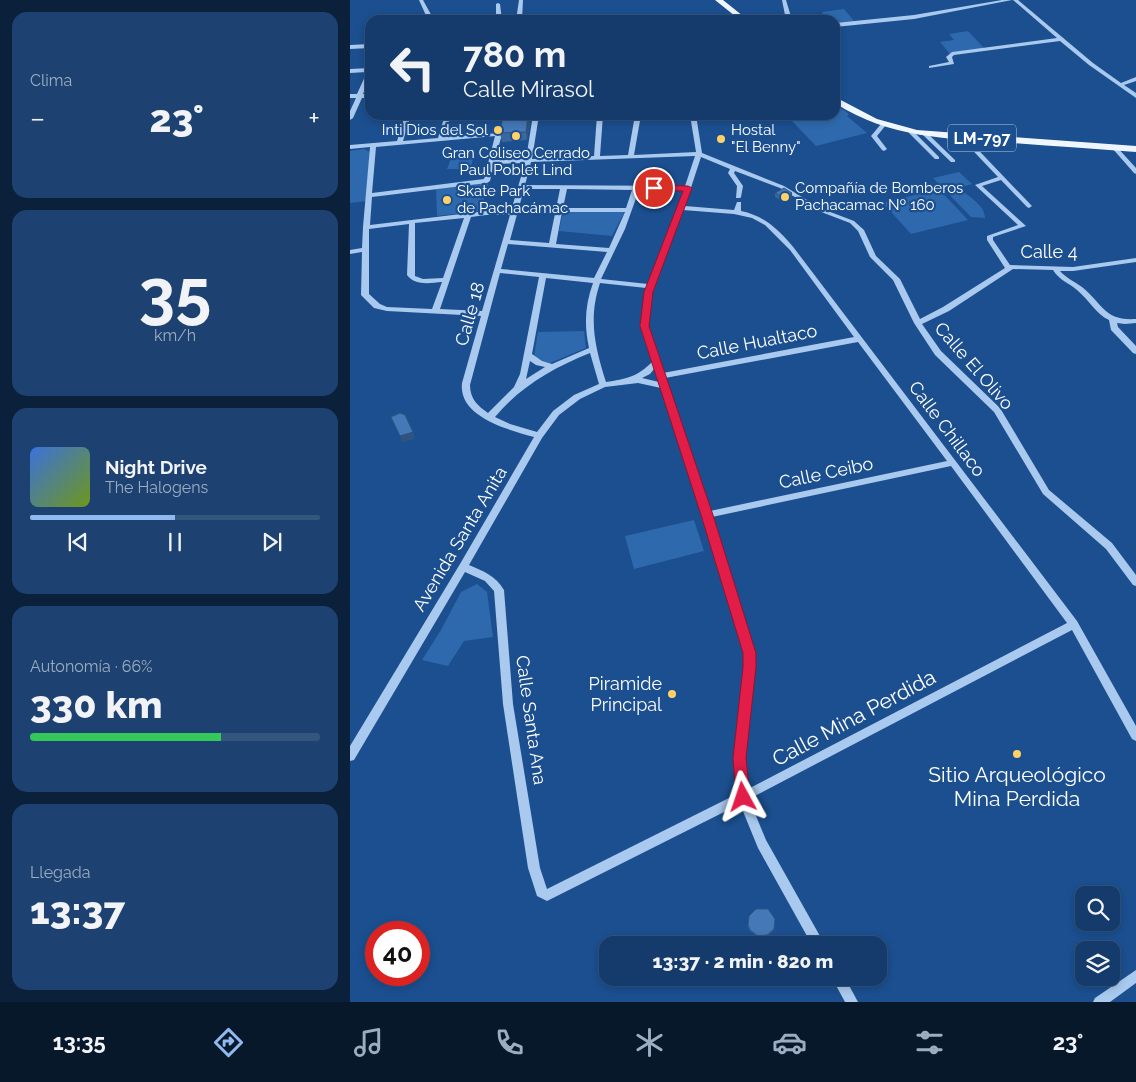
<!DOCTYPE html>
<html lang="es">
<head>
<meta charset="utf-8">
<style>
	:root { --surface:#143b6b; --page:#1d4271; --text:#f1f3f6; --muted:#9dadc1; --line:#33557e; --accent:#90b9f0 }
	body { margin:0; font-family:Raleway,sans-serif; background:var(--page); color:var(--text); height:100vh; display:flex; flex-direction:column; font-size:19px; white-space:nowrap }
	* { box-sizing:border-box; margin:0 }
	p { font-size:16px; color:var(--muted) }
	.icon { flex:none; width:28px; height:28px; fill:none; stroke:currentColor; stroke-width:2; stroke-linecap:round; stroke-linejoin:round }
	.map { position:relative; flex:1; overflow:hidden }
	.panel { display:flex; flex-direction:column; gap:12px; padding:12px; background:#0b203b; width:350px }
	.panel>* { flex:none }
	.guide { position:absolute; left:15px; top:15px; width:475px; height:105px; border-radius:15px; box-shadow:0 2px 8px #0003,0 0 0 1px var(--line); background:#143b6b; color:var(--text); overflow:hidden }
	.buttons { position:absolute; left:725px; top:886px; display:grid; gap:10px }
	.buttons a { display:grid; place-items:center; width:45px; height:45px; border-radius:10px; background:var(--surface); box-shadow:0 2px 8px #0003,0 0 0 1px var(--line); font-size:25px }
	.speed { position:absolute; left:15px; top:921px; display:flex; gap:10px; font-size:25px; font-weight:700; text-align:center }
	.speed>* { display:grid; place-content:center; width:65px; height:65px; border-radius:50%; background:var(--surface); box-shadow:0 2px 8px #0003,0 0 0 1px var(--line); line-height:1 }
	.speed .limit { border:8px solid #d22; background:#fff; color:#111 }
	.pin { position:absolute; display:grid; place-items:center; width:42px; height:42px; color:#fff; margin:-21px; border:2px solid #fff; border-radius:50%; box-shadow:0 1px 5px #0007 }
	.me { position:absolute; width:55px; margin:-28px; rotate:355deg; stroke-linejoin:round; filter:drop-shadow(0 0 4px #0008) }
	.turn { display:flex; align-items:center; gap:18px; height:105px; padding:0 15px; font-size:22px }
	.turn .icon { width:65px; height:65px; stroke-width:2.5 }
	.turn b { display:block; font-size:35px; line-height:42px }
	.big { font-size:38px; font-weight:800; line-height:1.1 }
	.panel .tile { flex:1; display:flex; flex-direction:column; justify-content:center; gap:8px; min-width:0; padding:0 18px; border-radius:15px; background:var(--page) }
	.panel .dial { align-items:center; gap:0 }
	.dial b { font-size:65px; line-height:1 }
	.song { display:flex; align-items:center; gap:15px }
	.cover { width:60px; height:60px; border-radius:8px; background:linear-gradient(135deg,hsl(220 70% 55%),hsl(80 70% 35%)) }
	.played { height:5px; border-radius:2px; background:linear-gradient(90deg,var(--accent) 50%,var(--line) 50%) }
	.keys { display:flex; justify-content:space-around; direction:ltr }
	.heat { display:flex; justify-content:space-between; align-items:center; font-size:28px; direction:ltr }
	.charge { height:8px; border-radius:4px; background:linear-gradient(90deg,#34c759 66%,var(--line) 0) }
	.trip { position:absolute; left:249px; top:936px; width:288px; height:50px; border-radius:15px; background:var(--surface); box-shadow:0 2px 8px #0003,0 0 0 1px var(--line); font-weight:800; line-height:50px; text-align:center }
	.tab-bar { display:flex; height:80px; justify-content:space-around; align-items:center; background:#08182b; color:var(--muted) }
	.tab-bar .icon { width:35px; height:35px }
	.tab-bar .current { color:var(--accent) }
	.tab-bar b { font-size:22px; color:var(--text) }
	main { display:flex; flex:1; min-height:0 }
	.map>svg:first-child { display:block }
</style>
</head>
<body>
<main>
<section class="panel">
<div class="tile"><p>Clima</p>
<div class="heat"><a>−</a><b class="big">23°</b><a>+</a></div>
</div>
<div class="tile dial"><b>35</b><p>km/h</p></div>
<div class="tile">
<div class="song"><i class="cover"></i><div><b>Night Drive</b><p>The Halogens</p></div></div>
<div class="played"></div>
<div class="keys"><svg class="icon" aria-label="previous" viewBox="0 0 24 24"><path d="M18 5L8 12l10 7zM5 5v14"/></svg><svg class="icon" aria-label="pause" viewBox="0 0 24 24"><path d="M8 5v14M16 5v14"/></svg><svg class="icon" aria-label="next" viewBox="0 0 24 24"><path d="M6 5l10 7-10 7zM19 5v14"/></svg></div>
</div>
<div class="tile"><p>Autonomía · 66%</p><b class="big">330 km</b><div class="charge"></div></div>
<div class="tile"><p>Llegada</p><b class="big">13:37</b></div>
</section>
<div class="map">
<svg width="786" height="1002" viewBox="0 0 786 1002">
	<rect width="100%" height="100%" fill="#1b4f8f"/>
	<path fill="#2e69ad" d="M494,9L504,21L485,23V20H476L472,12Z
		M618,31L635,49L600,54L590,42L604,40L599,34Z
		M491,108L499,114L497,116L517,133L466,146L442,121L465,115H485V110Z
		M14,149L20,152L16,201L0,203V151Z
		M103,153H125L120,169H97Z
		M609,172L622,184L609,188C619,197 635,205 635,218L621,217L583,178Z
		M135,183L138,184L131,211L87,216L86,189Z
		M589,189L618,220L561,234L533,203Z
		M272,211L274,213L262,236L209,231L213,212Z
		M234,331L236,348L200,363L191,362L184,356L188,332Z
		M344,520L354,551L284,569L275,536Z
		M127,584L137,592L143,637L114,641L98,666L72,660L91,630L111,592Z"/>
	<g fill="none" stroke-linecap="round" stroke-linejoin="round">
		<path fill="#a9c9ee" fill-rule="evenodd" d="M69,0H73L84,20H78Z
			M169,0H173L172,20H166Z
			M432,0H436L442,20H436Z
			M652,0H662L564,19L485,27V23L564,15Z
			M663,0H668L743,63L771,83L786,77V81L774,85L786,93V98L739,65L710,41L604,55L602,57L604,64L579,68V66L599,62L596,57L602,52L707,38Z
			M148,3L150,4L152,20H146V4Z
			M20,44V48L0,49V45Z
			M20,68V78L13,94H20V98H12L3,118L0,120V111L6,98H0V94H7L17,72L0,73V69Z
			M55,115H61L53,141L88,138L95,115H101L94,137L151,133L152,134L145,160L176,159L183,115H189L182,159L244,156L247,115H253L250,156L278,155L285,115H291L284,155L346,152L340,115H346L352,153L434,186L470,208L504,221L514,230L526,256L550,279L570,319L593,307L655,268L637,240V236L668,225L625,185L648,177L610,137V135H614L682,206L679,208L677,207L651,180L632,186L676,226L643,237V240L660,265L723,267L786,258V262L723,271H710C716,278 724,281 732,287C753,304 754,321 786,319V323L775,324L767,323L768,327L786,346V354L783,353L761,330L759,320C746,314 739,300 727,290C719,283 709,280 703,270L663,269L599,311L572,324L591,351L650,408L699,490L762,543L786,575V586L783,585L756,549L693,494L644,412L585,355L564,323L543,280L520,257L508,231L500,223L466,210L430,188L385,171L384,173L393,186L391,197L390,198H386L387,186L378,173L380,169L351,157L335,206L384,210L387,202H391V211C415,216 429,230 444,248L727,621L786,726V741L782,739L722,630L399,799L416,840L475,945H462L408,848L390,804L201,899L197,901L187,896L178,868L153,704L144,591L135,581L115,572L4,760L0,761V746L110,564L184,437C159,430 108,417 112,383L131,316L37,311L24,308L11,295L12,252L0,254V250L12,248L13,227L20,147L0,149V145L47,141ZM145,136L134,179L22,193L26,147ZM345,156L335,186L175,185L181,162ZM175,163L161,211H136L20,225L22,197L137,183L140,181L144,164ZM174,189H210L199,243L160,240ZM217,189L282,190L276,208H213ZM289,190H334L298,284L251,279L275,229ZM333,210L384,214L402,218L415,225L440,250L504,337L313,373L298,326L302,292ZM212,212H275L259,248L206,244ZM136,215H160L132,311L90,309L121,217ZM114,218L93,278L73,279L65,276V223ZM59,224L57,275C65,286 80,283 92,282L82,309L37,307L30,304L19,294V229ZM158,244L257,252L244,278L151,269ZM150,273L189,277L170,374L164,387L138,413C128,406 120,399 120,385ZM196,278L243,283C235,305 234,325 239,348L202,364L192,361L182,354ZM250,283L296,288L290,326L302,362C287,377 276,379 256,382C245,347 238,319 250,283ZM508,342L597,461L360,511L315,378ZM240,353L249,384L224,395L203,411L187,432L160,424L145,417C171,386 203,368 240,353ZM180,361L186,365L195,367L176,379ZM304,369L309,382L292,378L300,374ZM288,383L311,388L353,515L395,653V667L384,758L387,794L197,889L190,868L163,704L154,590C146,576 133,571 119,565L192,438L209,415L230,399L255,387ZM601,466L717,623L398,789L394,758L405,667V653L362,517Z
			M533,123L536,125L527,136L537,149L534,151L532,150L521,136L531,124Z
			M559,131H563L589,157V159H585L559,133Z
			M573,133H577L605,160V162H601L573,135Z
			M762,146H766L786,168V174L784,173L762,148Z
			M786,970V983L760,1002H743L745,998Z
			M482,978H495L508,1002H495Z"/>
		<path fill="#f0f6ff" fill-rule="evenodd" d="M365,0H373L398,20H390Z
			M485,97L527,119L567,130L786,146V152C744,149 702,146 661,143C599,139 538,138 485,103Z"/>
	</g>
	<path fill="#3a679d" d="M180,123L177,140L152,142L150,133Z
		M425,193L442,198L434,202L425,197Z
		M399,916L425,919L424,930L417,936L408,937L400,931L398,927Z"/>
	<path fill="#305480" d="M178,115L180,123L177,140L176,132Z
		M442,193V198L434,202V198Z
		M63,432L65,438L52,443L50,436Z"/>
	<path fill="#4478b7" stroke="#305480" d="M178,115L176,132L150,133L153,116Z
		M434,188L442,193L434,198L425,193Z
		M50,413L55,415L63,432L50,436L41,417Z
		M406,909H418L425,919L424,929L417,935L408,936L400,930L398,925L399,916Z"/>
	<path fill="#e11d48" stroke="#92132f" d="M304,185L338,186L342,188L303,292L299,326L363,515L406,653V667L396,758L400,797L398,802L393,804L388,802L386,797L383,758L393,667V653L351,515L290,326L294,292L333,191L301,190L299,188Z"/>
	<g fill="#ffd166" stroke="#1b4f8f" stroke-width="2">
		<circle cx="148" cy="130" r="5"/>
		<circle cx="166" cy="136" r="5"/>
		<circle cx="371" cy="139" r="5"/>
		<circle cx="435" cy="197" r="5"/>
		<circle cx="97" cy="200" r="5"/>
		<circle cx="322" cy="694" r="5"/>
		<circle cx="667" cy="754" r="5"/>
	</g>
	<g text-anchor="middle" stroke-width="4.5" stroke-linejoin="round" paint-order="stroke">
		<g font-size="15" fill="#fff" stroke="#1b4f8f" text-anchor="start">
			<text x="138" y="135" text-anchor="end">Inti Dios del Sol</text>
			<text x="381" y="135">Hostal<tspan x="381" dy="17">"El Benny"</tspan></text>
			<text x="166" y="158" text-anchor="middle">Gran Coliseo Cerrado<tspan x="166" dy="17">Paul Poblet Lind</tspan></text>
			<text x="445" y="193">Compañía de Bomberos<tspan x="445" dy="17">Pachacamac Nº 160</tspan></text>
			<text x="107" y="196">Skate Park<tspan x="107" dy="17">de Pachacámac</tspan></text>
		</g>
		<rect fill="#1b4f8f" stroke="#bbcadd" stroke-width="1" x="598" y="124.5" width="68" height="27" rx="4"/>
		<g font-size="16" font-weight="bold" fill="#fff">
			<text x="632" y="144">LM-797</text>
		</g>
		<g font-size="18" fill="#fff" stroke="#1b4f8f">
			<text x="699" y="258">Calle 4</text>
			<text transform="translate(120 314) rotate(-74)" y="6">Calle 18</text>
			<text transform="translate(407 342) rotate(-11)" y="6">Calle Hualtaco</text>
			<text transform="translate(624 366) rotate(49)" y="6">Calle El Olivo</text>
			<text transform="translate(597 429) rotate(53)" y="6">Calle Chillaco</text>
			<text transform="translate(476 473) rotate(-12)" y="6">Calle Ceibo</text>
			<text transform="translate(110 539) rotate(-59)" y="6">Avenida Santa Anita</text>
			<text transform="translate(181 720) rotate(82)" y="6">Calle Santa Ana</text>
		</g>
		<g font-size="18" fill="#fff" stroke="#1b4f8f" text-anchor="end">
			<text x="312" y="690">Piramide<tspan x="312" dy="21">Principal</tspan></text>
		</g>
		<g font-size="21" fill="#fff" stroke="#1b4f8f">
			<text transform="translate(504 718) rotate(-28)" y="7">Calle Mina Perdida</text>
		</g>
		<g font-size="21" fill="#fff" stroke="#1b4f8f">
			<text x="667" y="782">Sitio Arqueológico<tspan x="667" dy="24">Mina Perdida</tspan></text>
		</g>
	</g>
</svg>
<div class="buttons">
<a><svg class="icon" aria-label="search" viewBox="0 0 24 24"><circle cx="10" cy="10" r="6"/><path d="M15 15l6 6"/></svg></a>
<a><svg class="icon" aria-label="layers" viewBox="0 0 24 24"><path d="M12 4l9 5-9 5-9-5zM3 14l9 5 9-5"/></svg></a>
</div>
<div class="speed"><div class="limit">40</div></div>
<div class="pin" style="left:304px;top:188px;background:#d93025"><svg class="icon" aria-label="arrive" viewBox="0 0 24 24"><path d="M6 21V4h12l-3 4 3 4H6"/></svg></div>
<svg class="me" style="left:393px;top:797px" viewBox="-20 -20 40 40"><path d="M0-17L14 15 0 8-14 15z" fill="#e11d48" stroke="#fff" stroke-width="4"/></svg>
<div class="trip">13:37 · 2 min · 820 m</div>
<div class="guide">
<div class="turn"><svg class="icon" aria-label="left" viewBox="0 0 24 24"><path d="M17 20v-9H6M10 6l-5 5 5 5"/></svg><div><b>780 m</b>Calle Mirasol</div></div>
</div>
</div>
</main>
<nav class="tab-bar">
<b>13:35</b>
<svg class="icon current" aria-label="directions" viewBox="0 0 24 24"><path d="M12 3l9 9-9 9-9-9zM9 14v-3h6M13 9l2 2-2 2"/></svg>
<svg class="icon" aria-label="music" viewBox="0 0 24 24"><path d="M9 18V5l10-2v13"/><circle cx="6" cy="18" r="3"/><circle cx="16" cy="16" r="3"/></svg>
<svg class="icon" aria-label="phone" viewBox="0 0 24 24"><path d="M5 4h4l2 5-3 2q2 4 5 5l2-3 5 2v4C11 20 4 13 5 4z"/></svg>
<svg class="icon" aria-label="climate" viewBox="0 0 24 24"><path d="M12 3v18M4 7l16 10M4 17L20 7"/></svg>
<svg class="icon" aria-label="car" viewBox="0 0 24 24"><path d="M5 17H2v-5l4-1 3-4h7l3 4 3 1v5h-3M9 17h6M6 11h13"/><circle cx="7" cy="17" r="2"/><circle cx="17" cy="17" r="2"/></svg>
<svg class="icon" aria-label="filters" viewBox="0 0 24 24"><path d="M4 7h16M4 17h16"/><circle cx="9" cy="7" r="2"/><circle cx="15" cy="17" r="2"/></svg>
<b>23°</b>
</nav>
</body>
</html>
